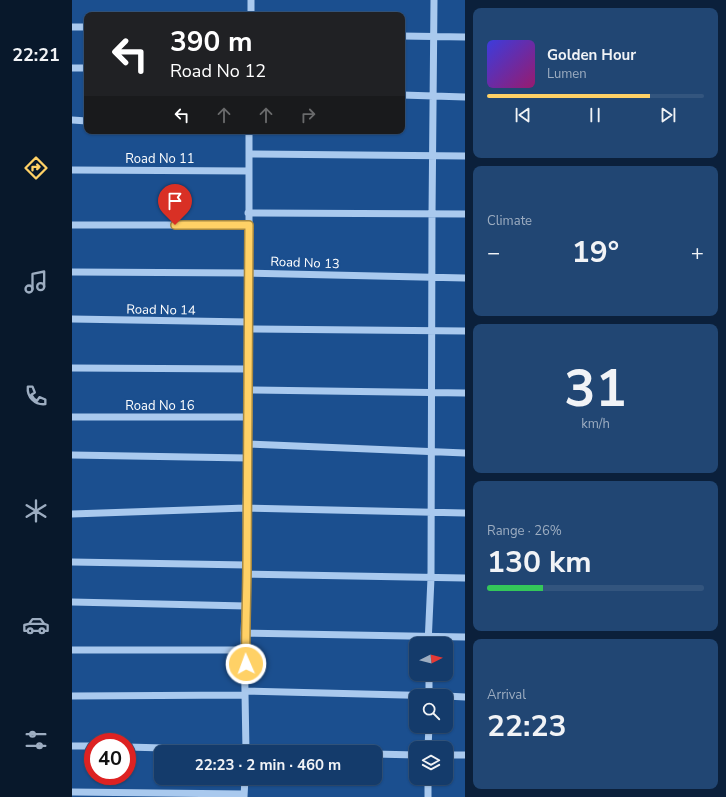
<!DOCTYPE html>
<html lang="en">
<head>
<meta charset="utf-8">
<style>
	:root { --surface:#143b6b; --page:#214673; --text:#f1f3f6; --muted:#9dadc1; --line:#33557e; --accent:#ffd166 }
	body { margin:0; font-family:"Nunito Sans",sans-serif; background:var(--page); color:var(--text); height:100vh; display:flex; flex-direction:column; font-size:15px; white-space:nowrap }
	* { box-sizing:border-box; margin:0 }
	p { font-size:13px; color:var(--muted) }
	.icon { flex:none; width:22px; height:22px; fill:none; stroke:currentColor; stroke-width:2; stroke-linecap:round; stroke-linejoin:round }
	.map { position:relative; flex:1; overflow:hidden }
	.details { display:flex; flex-direction:column; gap:8px; padding:8px; background:#0b203b; width:261px }
	.details>* { flex:none }
	.guide { position:absolute; left:12px; top:12px; width:321px; height:122px; border-radius:8px; box-shadow:0 1px 3px #0004,0 0 0 1px var(--line); background:#202124; color:#fff; overflow:hidden }
	.needle { width:26px; rotate:84deg }
	.controls { position:absolute; left:337px; top:637px; display:grid; gap:8px }
	.controls a { display:grid; place-items:center; width:44px; height:44px; border-radius:8px; background:var(--surface); box-shadow:0 1px 3px #0004,0 0 0 1px var(--line); font-size:20px }
	.speed { position:absolute; left:12px; top:733px; display:flex; gap:8px; font-size:20px; font-weight:700; text-align:center }
	.speed>* { display:grid; place-content:center; width:52px; height:52px; border-radius:50%; background:var(--surface); box-shadow:0 1px 3px #0004,0 0 0 1px var(--line); line-height:1 }
	.speed .limit { border:6px solid #d22; background:#fff; color:#111 }
	.pin { position:absolute; display:grid; place-items:center; width:34px; height:34px; color:#fff; margin:-41px -17px; border-radius:50% 50% 50% 0; rotate:-45deg; box-shadow:0 0 4px #0007 }
	.pin .icon { rotate:45deg }
	.me { position:absolute; width:44px; margin:-22px; rotate:358deg; stroke-linejoin:round; filter:drop-shadow(0 0 3px #0008) }
	.turn { display:flex; align-items:center; gap:14px; height:84px; padding:0 20px; font-size:18px }
	.turn .icon { width:52px; height:52px; stroke-width:2.5 }
	.turn b { display:block; font-size:28px; line-height:34px }
	.lanes { display:flex; align-items:center; height:38px; padding:0 20px; background:#0003; justify-content:center; gap:20px; direction:ltr }
	.lanes .off { opacity:.35 }
	.big { font-size:30px; font-weight:700; line-height:1.1 }
	.details .card { flex:1; display:flex; flex-direction:column; justify-content:center; gap:6px; min-width:0; padding:0 14px; border-radius:8px; background:var(--page) }
	.details .dial { align-items:center; gap:0 }
	.dial b { font-size:52px; line-height:1 }
	.song { display:flex; align-items:center; gap:12px }
	.cover { width:48px; height:48px; border-radius:6px; background:linear-gradient(135deg,hsl(240 70% 55%),hsl(320 70% 35%)) }
	.played { height:4px; border-radius:2px; background:linear-gradient(90deg,var(--accent) 75%,var(--line) 75%) }
	.keys { display:flex; justify-content:space-around; direction:ltr }
	.heat { display:flex; justify-content:space-between; align-items:center; font-size:22px; direction:ltr }
	.charge { height:6px; border-radius:3px; background:linear-gradient(90deg,#34c759 26%,var(--line) 0) }
	.trip { position:absolute; left:82px; top:745px; width:228px; height:40px; border-radius:8px; background:var(--surface); box-shadow:0 1px 3px #0004,0 0 0 1px var(--line); font-weight:700; line-height:40px; text-align:center }
	main { display:flex; flex:1; min-height:0 }
	.menu { display:flex; flex-direction:column; width:72px; justify-content:space-around; align-items:center; background:#08182b; color:var(--muted) }
	.menu .icon { width:28px; height:28px }
	.menu .on { color:var(--accent) }
	.menu b { font-size:18px; color:var(--text) }
	.map>svg:first-child { display:block }
</style>
</head>
<body>
<main>
<nav class="menu">
<b>22:21</b>
<svg class="icon on" aria-label="directions" viewBox="0 0 24 24"><path d="M12 3l9 9-9 9-9-9zM9 14v-3h6M13 9l2 2-2 2"/></svg>
<svg class="icon" aria-label="music" viewBox="0 0 24 24"><path d="M9 18V5l10-2v13"/><circle cx="6" cy="18" r="3"/><circle cx="16" cy="16" r="3"/></svg>
<svg class="icon" aria-label="phone" viewBox="0 0 24 24"><path d="M5 4h4l2 5-3 2q2 4 5 5l2-3 5 2v4C11 20 4 13 5 4z"/></svg>
<svg class="icon" aria-label="climate" viewBox="0 0 24 24"><path d="M12 3v18M4 7l16 10M4 17L20 7"/></svg>
<svg class="icon" aria-label="car" viewBox="0 0 24 24"><path d="M5 17H2v-5l4-1 3-4h7l3 4 3 1v5h-3M9 17h6M6 11h13"/><circle cx="7" cy="17" r="2"/><circle cx="17" cy="17" r="2"/></svg>
<svg class="icon" aria-label="filters" viewBox="0 0 24 24"><path d="M4 7h16M4 17h16"/><circle cx="9" cy="7" r="2"/><circle cx="15" cy="17" r="2"/></svg>
</nav>
<div class="map">
<svg width="393" height="797" viewBox="0 0 393 797">
	<rect width="100%" height="100%" fill="#1b4f8f"/>
	<g fill="none" stroke-linecap="round" stroke-linejoin="round">
		<path stroke="#a9c9ee" stroke-width="7" d="M179,15V0
			M0,27H15
			M330,36L393,37
			M0,68H15
			M330,95L393,97
			M0,120L15,121
			M177,154L393,156
			M0,170L177,171
			M176,213L393,214
			M0,225H177
			M0,272L176,273L393,278
			M0,319L177,322
			M177,329L393,331
			M0,368L176,369
			M176,390L393,393
			M0,417H177
			M175,444L393,453
			M0,455L175,458
			M0,514L174,508L393,513
			M0,562L175,565
			M175,574L393,578
			M0,602L174,606
			M172,633L393,637
			M356,644L359,578L360,215L362,0
			M0,650H173
			M357,674V696
			M174,691L371,696
			M0,696L173,695
			M374,696L393,697
			M0,746H21
			M55,747L246,752
			M356,748L357,726
			M174,752L172,633L175,565L174,508L177,417V131
			M303,754L344,755
			M374,755H393
			M0,792L172,794
			M172,797L173,778
			M356,797V778"/>
	</g>
	<g fill="none" stroke-linecap="round" stroke-linejoin="round">
		<defs>
			<path id="route" d="M103,225H177C176,338 175,451 175,564C175,598 173,631 174,664"/>
		</defs>
		<use href="#route" stroke="#a68842" stroke-width="10"/>
		<use href="#route" stroke="#ffd166" stroke-width="7"/>
	</g>
	<g text-anchor="middle" stroke-width="4" stroke-linejoin="round" paint-order="stroke">
		<g font-size="13" fill="#fff" stroke="#1b4f8f">
			<text x="88" y="163">Road No 11</text>
			<text transform="translate(233 262) rotate(2)" y="5">Road No 13</text>
			<text transform="translate(89 309) rotate(1)" y="5">Road No 14</text>
			<text x="88" y="410">Road No 16</text>
		</g>
	</g>
</svg>
<div class="controls">
<a><svg class="needle" viewBox="-14 -14 28 28"><path d="M0-13l5 13h-10z" fill="#e53935"/><path d="M0 13l5-13h-10z" fill="#9dadc1"/></svg></a>
<a><svg class="icon" aria-label="search" viewBox="0 0 24 24"><circle cx="10" cy="10" r="6"/><path d="M15 15l6 6"/></svg></a>
<a><svg class="icon" aria-label="layers" viewBox="0 0 24 24"><path d="M12 4l9 5-9 5-9-5zM3 14l9 5 9-5"/></svg></a>
</div>
<div class="speed"><div class="limit">40</div></div>
<div class="pin" style="left:103px;top:225px;background:#d93025"><svg class="icon" aria-label="arrive" viewBox="0 0 24 24"><path d="M6 21V4h12l-3 4 3 4H6"/></svg></div>
<svg class="me" style="left:174px;top:664px" viewBox="-20 -20 40 40"><circle r="17" fill="#ffd166" stroke="#fff" stroke-width="3"/><path d="M0-11L8 9 0 5-8 9z" fill="#fff"/></svg>
<div class="trip">22:23 · 2 min · 460 m</div>
<div class="guide">
<div class="turn"><svg class="icon" aria-label="left" viewBox="0 0 24 24"><path d="M17 20v-9H6M10 6l-5 5 5 5"/></svg><div><b>390 m</b>Road No 12</div></div>
<div class="lanes"><svg class="icon" aria-label="left" viewBox="0 0 24 24"><path d="M17 20v-9H6M10 6l-5 5 5 5"/></svg><svg class="icon off" aria-label="ahead" viewBox="0 0 24 24"><path d="M12 20V5M6 11l6-6 6 6"/></svg><svg class="icon off" aria-label="ahead" viewBox="0 0 24 24"><path d="M12 20V5M6 11l6-6 6 6"/></svg><svg class="icon off" aria-label="right" viewBox="0 0 24 24"><path d="M7 20v-9h11M14 6l5 5-5 5"/></svg></div>
</div>
</div>
<section class="details">
<div class="card">
<div class="song"><i class="cover"></i><div><b>Golden Hour</b><p>Lumen</p></div></div>
<div class="played"></div>
<div class="keys"><svg class="icon" aria-label="previous" viewBox="0 0 24 24"><path d="M18 5L8 12l10 7zM5 5v14"/></svg><svg class="icon" aria-label="pause" viewBox="0 0 24 24"><path d="M8 5v14M16 5v14"/></svg><svg class="icon" aria-label="next" viewBox="0 0 24 24"><path d="M6 5l10 7-10 7zM19 5v14"/></svg></div>
</div>
<div class="card"><p>Climate</p>
<div class="heat"><a>−</a><b class="big">19°</b><a>+</a></div>
</div>
<div class="card dial"><b>31</b><p>km/h</p></div>
<div class="card"><p>Range · 26%</p><b class="big">130 km</b><div class="charge"></div></div>
<div class="card"><p>Arrival</p><b class="big">22:23</b></div>
</section>
</main>
</body>
</html>
